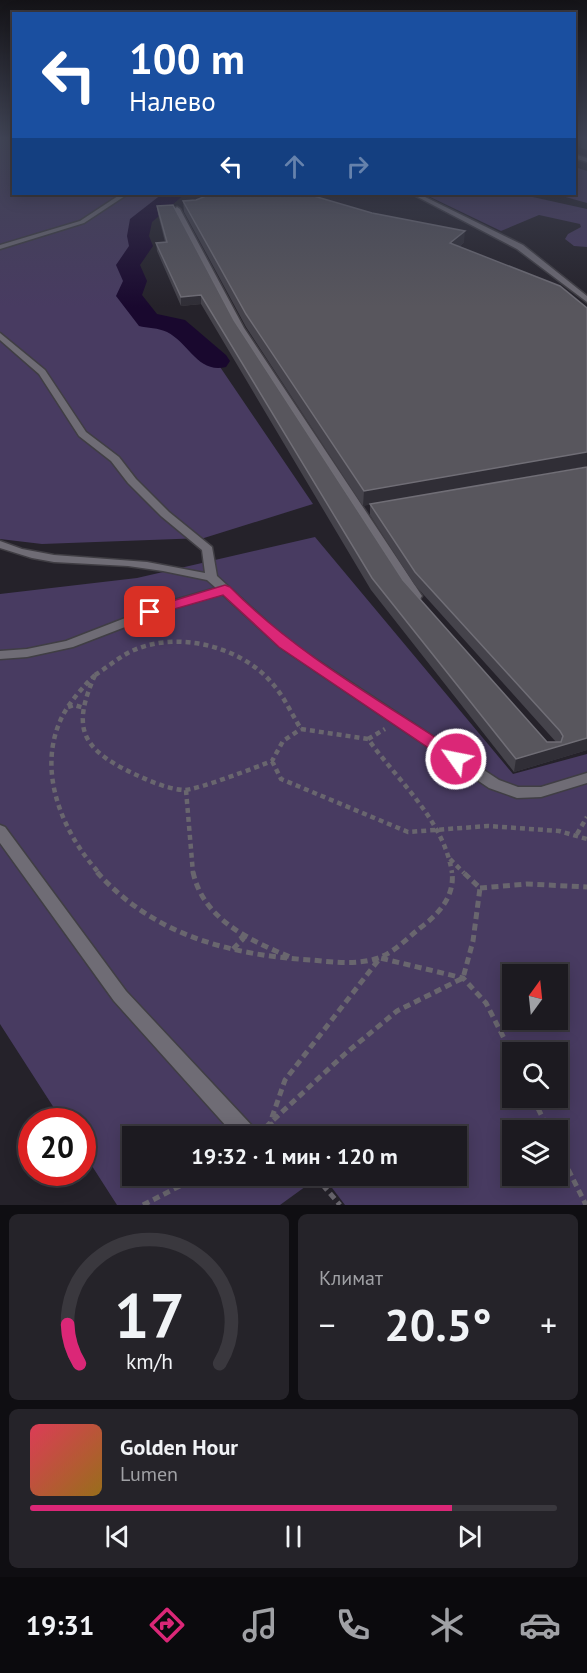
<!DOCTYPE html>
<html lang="ru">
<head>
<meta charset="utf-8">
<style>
	:root { --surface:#1c1a20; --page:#252329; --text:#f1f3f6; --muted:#a0a1a5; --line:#3a383e; --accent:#db2777 }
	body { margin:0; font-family:"PT Sans",sans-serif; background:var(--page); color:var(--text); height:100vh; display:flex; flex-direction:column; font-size:22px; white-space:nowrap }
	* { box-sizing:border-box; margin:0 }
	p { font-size:20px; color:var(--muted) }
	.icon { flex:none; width:33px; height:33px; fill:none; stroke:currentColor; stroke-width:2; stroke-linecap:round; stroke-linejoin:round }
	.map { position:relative; height:1205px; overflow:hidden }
	.panel { display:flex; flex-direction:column; gap:9px; padding:9px; background:#0f0e12; flex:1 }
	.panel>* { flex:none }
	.guide { position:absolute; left:12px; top:12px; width:564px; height:183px; border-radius:0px; box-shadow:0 3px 15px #0003,0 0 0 2px var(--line); background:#1a4fa0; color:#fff; overflow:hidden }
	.needle { width:39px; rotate:15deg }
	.controls { position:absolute; left:502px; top:964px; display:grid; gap:12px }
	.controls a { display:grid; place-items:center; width:66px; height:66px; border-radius:0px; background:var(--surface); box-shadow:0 3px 15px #0003,0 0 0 2px var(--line); font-size:30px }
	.speed { position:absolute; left:18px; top:1108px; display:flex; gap:12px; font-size:30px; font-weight:700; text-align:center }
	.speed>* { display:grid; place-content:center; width:78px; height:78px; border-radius:50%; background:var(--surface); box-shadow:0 3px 15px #0003,0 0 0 2px var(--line); line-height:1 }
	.speed .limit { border:9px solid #d22; background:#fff; color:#111 }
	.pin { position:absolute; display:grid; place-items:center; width:51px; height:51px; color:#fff; margin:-26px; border-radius:12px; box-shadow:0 3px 9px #0006 }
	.me { position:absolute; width:66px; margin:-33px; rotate:303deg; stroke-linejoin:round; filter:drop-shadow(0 0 4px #0008) }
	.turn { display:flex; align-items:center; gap:21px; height:126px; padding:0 18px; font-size:27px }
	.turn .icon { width:78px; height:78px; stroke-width:2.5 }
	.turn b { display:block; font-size:42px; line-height:51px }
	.lanes { display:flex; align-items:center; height:57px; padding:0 18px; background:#0003; justify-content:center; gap:30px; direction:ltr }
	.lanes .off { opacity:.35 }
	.big { font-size:45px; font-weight:700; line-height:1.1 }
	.panel .widget { flex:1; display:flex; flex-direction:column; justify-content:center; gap:9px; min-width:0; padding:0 21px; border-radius:9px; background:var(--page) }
	.panel .dial { align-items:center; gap:0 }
	.dial svg { height:156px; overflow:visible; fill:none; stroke:var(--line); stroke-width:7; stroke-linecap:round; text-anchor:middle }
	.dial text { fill:var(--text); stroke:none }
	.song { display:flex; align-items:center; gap:18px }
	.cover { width:72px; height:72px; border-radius:9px; background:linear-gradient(135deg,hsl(350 70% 55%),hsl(40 70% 35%)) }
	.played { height:6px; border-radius:3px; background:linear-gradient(90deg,var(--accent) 80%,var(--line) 80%) }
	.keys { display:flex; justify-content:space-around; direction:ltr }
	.heat { display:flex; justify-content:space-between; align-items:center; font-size:33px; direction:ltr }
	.panel .tiles { flex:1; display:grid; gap:9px; grid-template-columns:1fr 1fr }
	.widget:last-child { grid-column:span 2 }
	.trip { position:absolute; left:122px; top:1126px; width:345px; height:60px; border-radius:0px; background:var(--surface); box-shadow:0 3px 15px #0003,0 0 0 2px var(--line); font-weight:700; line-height:60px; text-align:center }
	.tab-bar { display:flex; height:96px; justify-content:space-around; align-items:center; background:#0b0a0d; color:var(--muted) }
	.tab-bar .icon { width:42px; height:42px }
	.tab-bar .active { color:var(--accent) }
	.tab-bar b { font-size:27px; color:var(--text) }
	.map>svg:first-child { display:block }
</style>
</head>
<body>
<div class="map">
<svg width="587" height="1205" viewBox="0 0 587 1205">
	<rect width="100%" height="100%" fill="#25222a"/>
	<path fill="#483b61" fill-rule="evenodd" d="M0,139H13L14,194H175L141,219L138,236L141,246L128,265L135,281L129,296L148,320L176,326L216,361L313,504L204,538L42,544L0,539Z
		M575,167L587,171V203L555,194H574Z
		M424,194H519L587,209V247L574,246L565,239L568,234L581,227L580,224L539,215L501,231Z
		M315,537L513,774L587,754V1205H345L323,1176H456V1137H132V1176H320L280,1205H117L83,1152L82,1122H63L0,1024V594L137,578ZM513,975H558V1020H513ZM513,1053H558V1098H513ZM513,1131H558V1176H513Z"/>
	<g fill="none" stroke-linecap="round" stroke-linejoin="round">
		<path fill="#19082e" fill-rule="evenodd" d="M162,194H185L152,222L149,236L153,246L140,265L147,281L142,295L157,314L185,320L226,355L230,361L226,367C198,374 189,343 167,332C159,328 147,328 139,326L116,296L123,281L116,265L129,246L127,236L130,219Z"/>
		<defs>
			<path id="service" d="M574,154L587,158V162L574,158Z
				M121,194H128L84,223L0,249V245L80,221Z
				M412,194H419L523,245L587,296V302L517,249Z
				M177,207L180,209L244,328L422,596L420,599H412L236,328L174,209Z
				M0,333L45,370L86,432L119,457L136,479L169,512L212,547L217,576L288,641L499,780L518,787H541L587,773V783L541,797L517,798L489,788L280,647L222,594L172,609L73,647L27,657L0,659V651L27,649L66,641L164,603L216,588L207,580L163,571L128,566L54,562L32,558L0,548V541L22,549L54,555L147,562L205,573L202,550L161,516L128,483L111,461L79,436L39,374L0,340Z
				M0,825L5,827L126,991L256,1130L259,1137H236L114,1001L0,843Z"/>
		</defs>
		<use href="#service" stroke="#403e44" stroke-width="3"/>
		<path stroke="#69666e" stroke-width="4.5" stroke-dasharray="5 4" stroke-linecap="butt" d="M95,675C72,727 80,748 132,773C148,780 166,789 184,790C197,790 257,767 272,761L283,741L301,729
			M95,675C83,687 71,700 63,715C35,769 62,832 99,873
			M95,675C108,667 120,656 134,650C178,631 240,646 271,682C284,696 291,713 301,729
			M68,707L74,705L84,708
			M301,729L368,739C398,781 444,820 452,873
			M368,739L385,729
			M272,761L281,779L408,832L488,826L559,831L587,839
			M186,790L193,873
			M577,834L587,817
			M450,859L464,873"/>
		<path stroke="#69666e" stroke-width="5" stroke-dasharray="7 4.5" stroke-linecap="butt" d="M97,872C153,935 230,955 311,960C332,962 355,965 375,959C393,954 406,939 420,928C439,914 455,896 452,872
			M193,872C203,919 249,940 290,957
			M480,888L527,884L587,887
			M233,949L243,939L240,935
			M533,1098L549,1131
			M266,1127L270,1123L285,1080L380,958L463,978L486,1003L513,1056
			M282,1137L270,1123L346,1053L397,1011L463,978L473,941L480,888L463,872
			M558,1149L586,1205
			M315,1176L340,1205
			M143,1205L199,1176"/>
		<use href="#service" fill="#6f6c75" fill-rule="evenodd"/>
	</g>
	<path fill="#45434b" d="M587,139V150L581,148L582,140Z
		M183,201L464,242L459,247L587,466L457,489L587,750L514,772L371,590L201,304L181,306L157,251L156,243L165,242L158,214L157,206L234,320L403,580L547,742H556L414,584L370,515V504L363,506L246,327L184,212Z"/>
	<path fill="#302e36" d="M465,231L464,242L449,255L450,243Z
		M201,295V304L181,306V297Z
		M587,448V466L363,506L364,491Z
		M587,738V750L514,772L516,759Z"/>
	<path fill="#58565d" stroke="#706e76" stroke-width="1.5" d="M211,194H307L372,213L465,231L450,243L560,286L587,308V452L364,491L246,314L183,201L196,200Z
		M173,205L234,320L403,580L547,742H561L563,736L560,731L415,572L370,504L587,467V738L516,759L372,578L201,295L181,297L156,243L167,242L157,206Z"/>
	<linearGradient id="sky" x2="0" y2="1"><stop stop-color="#141317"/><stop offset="0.45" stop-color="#404455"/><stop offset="1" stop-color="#404455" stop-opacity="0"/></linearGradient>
	<rect width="587" height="307" fill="url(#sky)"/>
	<path fill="#db2777" stroke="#8e194d" stroke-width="1.5" d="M225,585L230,587C297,655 383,702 462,755L464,759L462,763H451L279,647L223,595L150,616L144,612L146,609Z"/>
</svg>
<div class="controls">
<a><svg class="needle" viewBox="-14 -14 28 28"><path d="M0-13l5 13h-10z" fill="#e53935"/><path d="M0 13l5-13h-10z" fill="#a0a1a5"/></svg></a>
<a><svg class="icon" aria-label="search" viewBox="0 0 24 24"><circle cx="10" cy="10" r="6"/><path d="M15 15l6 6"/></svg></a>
<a><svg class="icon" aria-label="layers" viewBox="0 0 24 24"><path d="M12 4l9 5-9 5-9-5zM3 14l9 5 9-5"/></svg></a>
</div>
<div class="speed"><div class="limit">20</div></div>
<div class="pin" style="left:150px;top:612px;background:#d93025"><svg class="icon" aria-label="arrive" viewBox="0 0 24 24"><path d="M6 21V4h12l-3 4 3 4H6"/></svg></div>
<svg class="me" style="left:456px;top:759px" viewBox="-20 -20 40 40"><circle r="17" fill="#db2777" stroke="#fff" stroke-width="3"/><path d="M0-11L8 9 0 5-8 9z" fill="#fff"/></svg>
<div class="trip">19:32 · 1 мин · 120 m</div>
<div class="guide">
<div class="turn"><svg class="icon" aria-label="left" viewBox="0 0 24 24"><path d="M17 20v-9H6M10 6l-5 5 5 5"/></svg><div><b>100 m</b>Налево</div></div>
<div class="lanes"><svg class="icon" aria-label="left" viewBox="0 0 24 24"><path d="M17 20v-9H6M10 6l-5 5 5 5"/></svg><svg class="icon off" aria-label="ahead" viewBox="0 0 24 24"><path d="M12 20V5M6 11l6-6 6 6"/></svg><svg class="icon off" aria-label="right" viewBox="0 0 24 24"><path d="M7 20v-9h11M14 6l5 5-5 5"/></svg></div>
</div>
</div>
<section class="panel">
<div class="tiles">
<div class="widget dial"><svg viewBox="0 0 100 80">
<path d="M14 69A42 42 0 1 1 86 69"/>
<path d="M14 69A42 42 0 0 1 8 49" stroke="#db2777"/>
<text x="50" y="56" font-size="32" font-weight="700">17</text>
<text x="50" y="72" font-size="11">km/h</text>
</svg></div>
<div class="widget"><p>Климат</p>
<div class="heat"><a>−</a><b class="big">20.5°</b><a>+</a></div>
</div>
<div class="widget">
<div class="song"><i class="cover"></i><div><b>Golden Hour</b><p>Lumen</p></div></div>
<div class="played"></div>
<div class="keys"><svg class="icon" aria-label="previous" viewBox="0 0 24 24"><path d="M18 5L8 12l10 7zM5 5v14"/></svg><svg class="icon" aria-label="pause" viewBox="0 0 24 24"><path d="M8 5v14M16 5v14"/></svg><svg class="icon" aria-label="next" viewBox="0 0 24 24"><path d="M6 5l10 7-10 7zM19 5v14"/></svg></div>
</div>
</div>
</section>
<nav class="tab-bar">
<b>19:31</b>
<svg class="icon active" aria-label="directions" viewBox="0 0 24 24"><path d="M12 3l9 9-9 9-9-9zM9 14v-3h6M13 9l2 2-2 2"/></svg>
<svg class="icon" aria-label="music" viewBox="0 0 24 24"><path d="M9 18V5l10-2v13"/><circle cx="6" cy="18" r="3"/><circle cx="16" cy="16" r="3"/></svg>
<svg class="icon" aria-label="phone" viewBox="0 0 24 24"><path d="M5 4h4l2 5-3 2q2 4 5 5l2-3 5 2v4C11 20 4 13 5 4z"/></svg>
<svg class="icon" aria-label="climate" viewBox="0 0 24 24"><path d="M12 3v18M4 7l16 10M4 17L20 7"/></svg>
<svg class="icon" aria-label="car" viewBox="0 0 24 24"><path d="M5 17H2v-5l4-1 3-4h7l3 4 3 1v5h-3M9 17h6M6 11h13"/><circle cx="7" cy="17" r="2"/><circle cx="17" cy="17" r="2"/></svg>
</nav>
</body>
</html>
